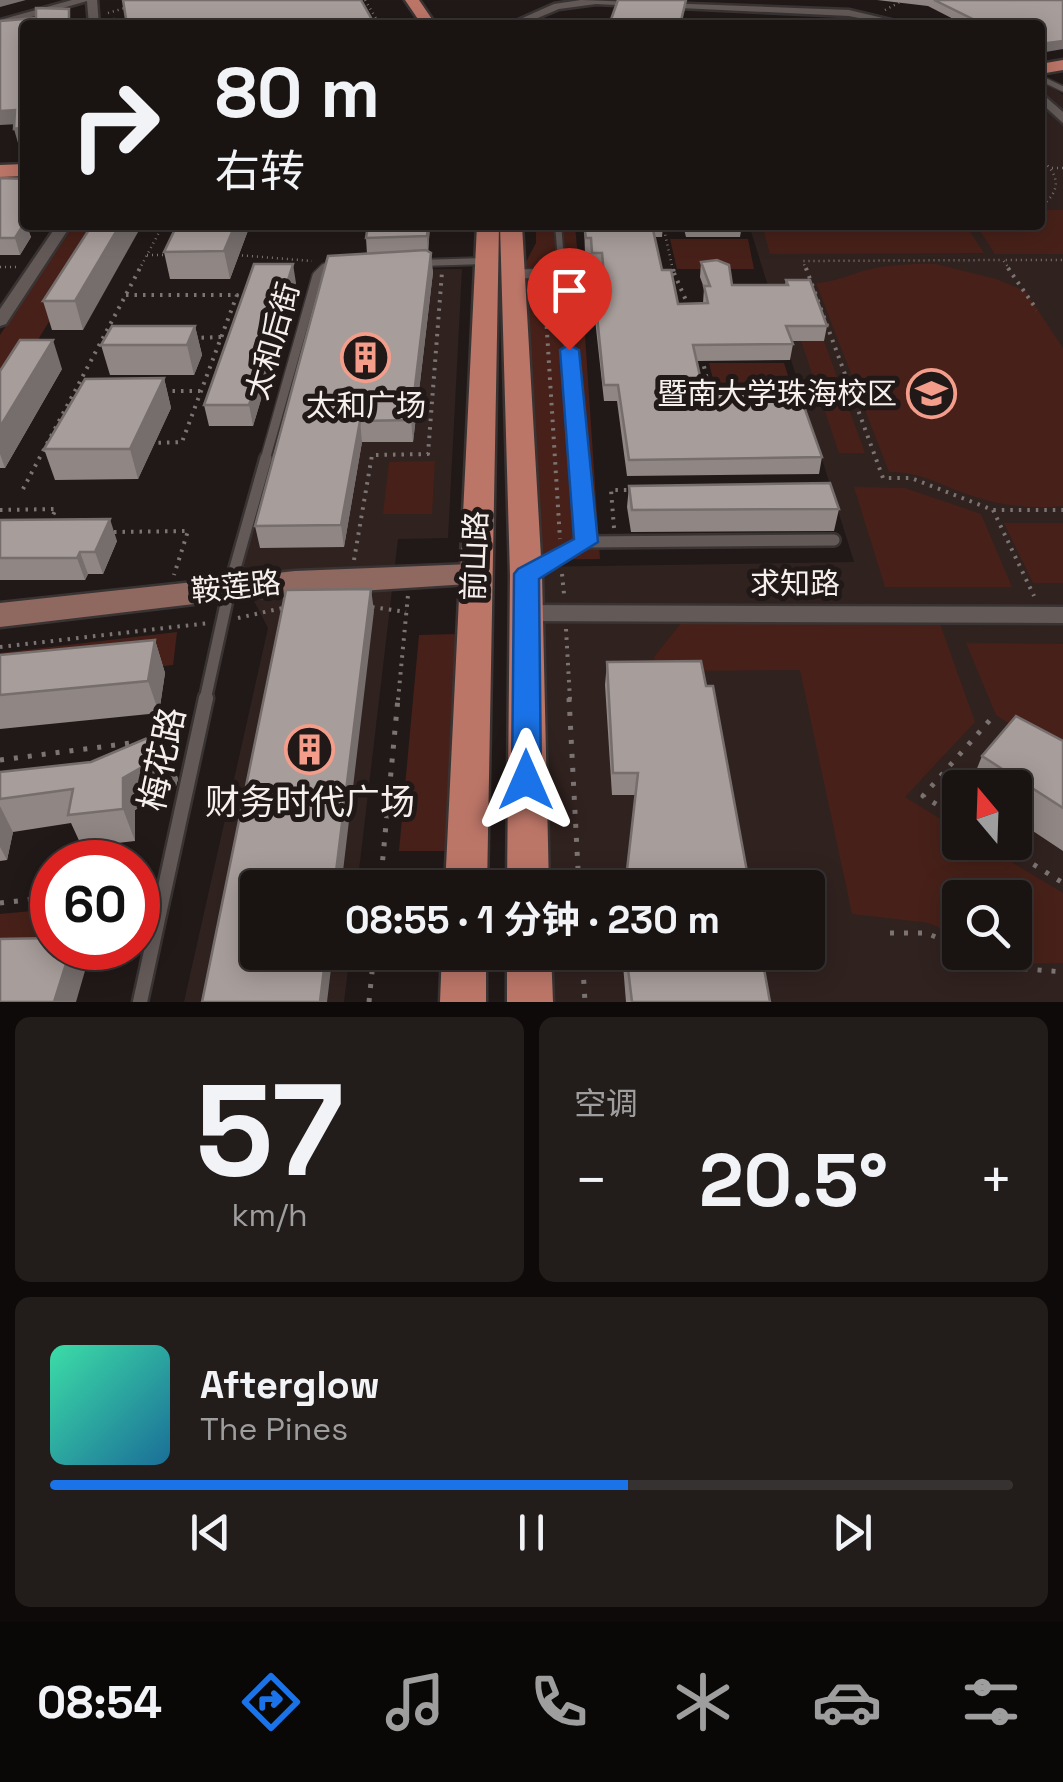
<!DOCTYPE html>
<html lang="zh">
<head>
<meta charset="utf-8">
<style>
	:root { --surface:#191312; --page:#221c1b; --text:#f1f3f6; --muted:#9f9e9f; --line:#373232; --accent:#1a73e8 }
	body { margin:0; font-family:"Space Grotesk","Noto Sans SC",sans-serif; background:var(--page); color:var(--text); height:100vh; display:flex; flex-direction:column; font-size:38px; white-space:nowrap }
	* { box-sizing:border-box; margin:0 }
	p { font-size:32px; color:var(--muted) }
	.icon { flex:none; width:55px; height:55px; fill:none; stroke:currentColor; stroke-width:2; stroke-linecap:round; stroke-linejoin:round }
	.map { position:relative; height:1002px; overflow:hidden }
	.drawer { display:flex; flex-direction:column; gap:15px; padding:15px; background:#0e0a0a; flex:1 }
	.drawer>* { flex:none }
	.guide { position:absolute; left:20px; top:20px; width:1025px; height:210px; border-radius:10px; box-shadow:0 5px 25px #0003,0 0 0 2px var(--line); background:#191312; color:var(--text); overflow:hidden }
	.needle { width:65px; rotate:341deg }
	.controls { position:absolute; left:942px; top:770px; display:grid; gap:20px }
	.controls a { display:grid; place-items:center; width:90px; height:90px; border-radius:10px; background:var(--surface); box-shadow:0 5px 25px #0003,0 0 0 2px var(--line); font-size:50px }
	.speed { position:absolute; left:30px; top:840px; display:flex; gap:20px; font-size:50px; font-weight:700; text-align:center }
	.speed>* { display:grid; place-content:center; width:130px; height:130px; border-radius:50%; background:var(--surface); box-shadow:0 5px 25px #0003,0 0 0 2px var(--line); line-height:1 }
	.speed .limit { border:15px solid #d22; background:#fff; color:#111 }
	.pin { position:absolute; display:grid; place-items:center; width:85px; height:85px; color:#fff; margin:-102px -42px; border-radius:50% 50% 50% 0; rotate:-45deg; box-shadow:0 0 10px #0007 }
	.pin .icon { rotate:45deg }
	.me { position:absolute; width:110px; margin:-55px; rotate:0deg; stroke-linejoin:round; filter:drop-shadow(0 0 8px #0008) }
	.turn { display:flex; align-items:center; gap:35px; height:210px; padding:0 30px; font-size:45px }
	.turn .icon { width:130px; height:130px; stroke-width:2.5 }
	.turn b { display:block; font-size:70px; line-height:85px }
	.big { font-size:75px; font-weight:700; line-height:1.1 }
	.drawer .card { flex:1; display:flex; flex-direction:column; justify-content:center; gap:15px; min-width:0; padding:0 35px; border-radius:15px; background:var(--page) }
	.drawer .dial { align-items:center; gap:0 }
	.dial b { font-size:130px; line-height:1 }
	.song { display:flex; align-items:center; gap:30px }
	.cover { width:120px; height:120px; border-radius:15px; background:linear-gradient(135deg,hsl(160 70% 55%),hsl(200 70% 35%)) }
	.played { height:10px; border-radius:5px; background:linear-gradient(90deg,var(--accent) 60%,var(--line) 60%) }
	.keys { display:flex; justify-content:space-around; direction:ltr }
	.heat { display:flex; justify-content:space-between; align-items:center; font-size:55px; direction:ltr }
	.drawer .tiles { flex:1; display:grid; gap:15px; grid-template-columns:1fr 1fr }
	.card:last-child { grid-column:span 2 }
	.trip { position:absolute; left:240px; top:870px; width:585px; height:100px; border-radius:10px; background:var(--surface); box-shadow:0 5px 25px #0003,0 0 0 2px var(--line); font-weight:700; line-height:100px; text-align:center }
	.tab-bar { display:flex; height:160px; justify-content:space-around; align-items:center; background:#0a0807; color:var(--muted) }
	.tab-bar .icon { width:70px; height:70px }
	.tab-bar .active { color:var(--accent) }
	.tab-bar b { font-size:45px; color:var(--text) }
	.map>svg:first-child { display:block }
</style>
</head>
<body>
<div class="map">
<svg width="1063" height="1002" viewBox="0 0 1063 1002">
	<rect width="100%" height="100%" fill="#211918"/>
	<path fill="#30221f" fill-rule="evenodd" d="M1040,78L1063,95V1002H531L530,953L808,952V888L529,887L527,567L854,562L749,225H1040ZM960,788H1015V842H960ZM960,898H1015V952H960Z
		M462,269L448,538L398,539L357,887L258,888V952L350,953L344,1002H184L268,628L241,576L326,270Z"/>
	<path fill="#472119" d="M1040,210H1063V254H995L976,225H1040Z
		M72,225H108L0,402V335Z
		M536,225H575L579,270L521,271L536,243Z
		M762,225L969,230L984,253L770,254Z
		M670,239H748L754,269H677Z
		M936,264L996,279L1025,291L1063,348V506C1025,510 991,504 956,490C931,480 916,472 889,472L816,283C834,282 846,276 863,271C887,264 912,264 936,264Z
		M581,276L600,559L531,560L517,277Z
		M801,341H824L865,453H839Z
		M709,363H784L790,382L714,383Z
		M435,461L432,514H383L389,462Z
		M854,487L905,488L981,514L1012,587H885Z
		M1004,523H1063V583H1033Z
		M939,621L975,722L905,797L960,831V842L980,843L1063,893V963L1021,964L992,953L1015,952V898H960V938L929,923L852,914L800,670L656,671L654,657L682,622Z
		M177,632L173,665L0,684V653Z
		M458,634L445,851H399L419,635Z
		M966,643L1063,644V759L996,715Z
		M52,909V948L100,950L0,959V914Z"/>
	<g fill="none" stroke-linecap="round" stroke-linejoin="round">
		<defs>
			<path id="lane-far4" d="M1040,78L1063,89"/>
			<path id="lane-far3" d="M558,225L562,270
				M421,263L484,261
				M323,270L334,266"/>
			<path id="lane-far2" d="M562,268L579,460
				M513,274L563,273
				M265,460L317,276L325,268"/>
			<path id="lane-far1" d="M586,542L834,540
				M532,572L586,542L579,458
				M205,700L230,586L266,458"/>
			<path id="lane" d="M140,1002L206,698"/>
			<path id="street" d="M72,0H97L99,25H89L87,1L0,26V20Z
				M581,0L849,10L912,25H893L849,16L596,4L559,9L521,25H507L554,4Z
				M1040,92L1063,112V123L1040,102Z
				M57,225H71L6,324L0,326V309Z
				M527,605L1063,607V623L527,621L519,619L516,613L519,607Z"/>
			<path id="secondary" d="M473,564L484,567L489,575L484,583L236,599L0,627V603L295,571Z"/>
			<path id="primary" d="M405,0H419L436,25H422Z
				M1063,60V70L1040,74V64Z
				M25,164V176L0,177V165Z
				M477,225H499L487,888H445Z
				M500,225H522L542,575L549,888H507L510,575Z
				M442,952H486V1002H440Z
				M507,952H551L553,1002H507Z"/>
		</defs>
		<use href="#lane-far4" stroke="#393433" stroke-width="8"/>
		<use href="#lane-far3" stroke="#393433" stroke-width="10"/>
		<use href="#lane-far2" stroke="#393433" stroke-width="12"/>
		<use href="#lane-far1" stroke="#393433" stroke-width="16"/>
		<use href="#lane" stroke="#393433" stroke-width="19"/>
		<use href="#street" stroke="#393433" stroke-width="5"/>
		<use href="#secondary" stroke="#393433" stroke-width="5"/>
		<use href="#primary" stroke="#393433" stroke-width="5"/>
		<path stroke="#7b7473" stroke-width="2.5" stroke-dasharray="1 4" stroke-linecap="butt" d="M365,0L380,25
			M885,10L904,0
			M108,13L125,8
			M109,20L114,19V25
			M1040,159C1061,175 1061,192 1040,207
			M1052,168H1063
			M663,225L673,270
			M147,255H168
			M237,255L312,261
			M0,267H20
			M139,270L163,225
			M806,270L803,261L1003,260
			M1010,270L1003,260H1063"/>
		<path stroke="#7b7473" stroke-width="4" stroke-dasharray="2.5 6" stroke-linecap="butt" d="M806,268L883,478H911L993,510H1063
			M1008,268L1037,310
			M577,273H603
			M667,273H674L673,268
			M674,273L688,305
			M544,284L560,539
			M126,295H237L182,442L155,443
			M193,338L221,337
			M702,358L709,388
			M164,391H200
			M23,489L140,268
			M0,510L56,509L50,521
			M993,510L1034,596
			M614,528L611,490H633
			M114,532L188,531L174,575
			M354,560L372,455L428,454L442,272
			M562,574L564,594
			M372,607L406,612
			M238,618L287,607
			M566,629L570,700
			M0,647L209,623
			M398,700L408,595"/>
		<path stroke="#7b7473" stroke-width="5" stroke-dasharray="4 10" stroke-linecap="butt" d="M569,698L579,888
			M158,740L184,737
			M0,760L139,742
			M960,819L923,796L990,720
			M998,842L1063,883
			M380,888L398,698
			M138,889L151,887
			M0,903L52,897
			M890,933H926L960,947
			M582,952L585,1002
			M971,952L1003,967L1063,972
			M369,1002L374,952"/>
		<use href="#lane-far4" stroke="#635a58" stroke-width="5"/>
		<use href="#lane-far3" stroke="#635a58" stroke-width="6"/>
		<use href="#lane-far2" stroke="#635a58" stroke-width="9"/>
		<use href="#lane-far1" stroke="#635a58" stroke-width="11"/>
		<use href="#lane" stroke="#635a58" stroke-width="14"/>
		<use href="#street" fill="#635a58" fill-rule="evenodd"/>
		<use href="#secondary" fill="#8f6860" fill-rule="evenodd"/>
		<use href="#primary" fill="#bc7668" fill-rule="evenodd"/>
	</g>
	<path fill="#908784" d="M877,0H1063L1040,25H965L928,6Z
		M0,178L25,225H34L29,232L31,237L20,255H0Z
		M92,225L83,330H52L43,301Z
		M172,225H250L230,279H170L164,252L173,232Z
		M368,225H430L428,252L433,272L413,442H362L344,547L260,548L255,526L367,254L366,238Z
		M584,225H663L662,237H655L662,270L678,304L703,303L704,288L700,277L701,262L732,285H785L786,280L827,326L824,341H792L793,344L790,360L696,361L702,385L822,457L819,474L627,476L617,401H604L593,301L594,286H603L602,268H592L590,253H585Z
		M683,225H742L740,237H686Z
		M296,283L253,426H209L204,405Z
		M195,326L202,355L194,375H110L101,345Z
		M62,369L5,468H0V371Z
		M164,378L171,408L138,479L55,480L44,449Z
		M629,486L839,509L834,531L631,532L627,507Z
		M0,520L117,541L103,574H88L85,580H0Z
		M155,640L165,673L159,713L0,729V655Z
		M607,662L706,686L636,795H612L605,685Z
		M1063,741V851L1015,819V788H969L982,756Z
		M167,747L178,779L176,786L135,810V841L82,847L71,823L13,832L7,860L0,861V772L91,762Z
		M622,952H761L770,1002H626Z"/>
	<path fill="#756e6c" d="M0,0H26L0,7Z
		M1063,41V49L1040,53V44Z
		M15,110L19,124L0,125V111Z
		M25,127V141L18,143L14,129Z
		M25,214V225H34L29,232L31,237L20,255L15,238L20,221Z
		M120,225H142L83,330L75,301Z
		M235,225H250L230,279L224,251Z
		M428,225H430L428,255L427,236Z
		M431,253L433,272L413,442L411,420Z
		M293,264L296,283L253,426L249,405Z
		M195,326L202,355L194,375L187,345Z
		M53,340L62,369L5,468L0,454V427Z
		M164,378L171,408L138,479L130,449Z
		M360,421L362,442L344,547L341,525Z
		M110,519L117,541L103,574L95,552Z
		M80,552L88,574L85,580L77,558Z
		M371,589L374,611L341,888H334Z
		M155,640L165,673L159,713L148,681Z
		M167,747L178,779L176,786L135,810V841L123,809V778Z
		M0,806L13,832L7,860L0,847Z
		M71,948H79L87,964L76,1002H54Z
		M326,952H333L327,1002H320Z"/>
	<path fill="#a79d9a" stroke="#756e6c" stroke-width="2.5" d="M123,0H361L375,25H127Z
		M618,0H686L680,25H609Z
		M934,0H1063V41L1040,44V25H985Z
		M36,8L69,9V25H25V127L14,129L15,110L0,111V21L36,18Z
		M0,178L25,179V214L20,221H25V222L15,238H0Z
		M92,225H120L75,301H43Z
		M177,225H235L224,251L164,252Z
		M368,225H428L427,236L366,238Z
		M584,225H652L662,270H671L678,304L708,303L704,286H710L701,262L717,260L729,265L732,285H788L786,280H810L827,326H786L793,344L693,345L702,385L796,384L822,457L629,460L618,385H604L594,286H605L602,253H592L591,238H586Z
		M426,250L431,253L411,420L360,421L341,525L255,526L328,256Z
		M254,264H293L249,405H204Z
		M112,326H195L187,345H101Z
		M20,340H53L0,427V371Z
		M164,378L130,449H44L85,379Z
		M830,483L839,509L632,510L629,486Z
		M110,519L95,552H80L77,558H0V520Z
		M371,589L334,888H258V952H326L320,1002H202L286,590Z
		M155,640L148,681L0,695V655Z
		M701,661L706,686H713L750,888H625L638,773H613L607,662Z
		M1016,716L1063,741V808L982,756Z
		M159,733L167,747L165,754L123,778V809L68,815L73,789L0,799V772L91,762Z
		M52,938V948H71L54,1002H0V939Z
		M626,952H761L770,1002H632Z"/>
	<path fill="#1a73e8" stroke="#114b97" stroke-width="2.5" d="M569,345L579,350L598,542L539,579L541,780L537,789L526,792L516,789L512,780L514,574L518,569L574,539L560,350Z"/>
	<defs>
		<symbol id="building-ring" viewBox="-11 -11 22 22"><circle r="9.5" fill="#211918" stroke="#f49d8b" stroke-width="1.5"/><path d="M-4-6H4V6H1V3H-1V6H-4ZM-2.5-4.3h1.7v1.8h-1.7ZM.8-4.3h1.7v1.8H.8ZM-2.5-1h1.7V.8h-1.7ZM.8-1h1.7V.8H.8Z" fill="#f49d8b"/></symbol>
		<symbol id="university-ring" viewBox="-11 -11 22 22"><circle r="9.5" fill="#211918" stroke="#f49d8b" stroke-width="1.5"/><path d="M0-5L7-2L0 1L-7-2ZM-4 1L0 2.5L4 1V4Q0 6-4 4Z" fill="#f49d8b"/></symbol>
	</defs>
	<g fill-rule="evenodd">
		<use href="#building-ring" x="338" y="330" width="55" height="55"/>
		<use href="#university-ring" x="904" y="366" width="55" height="55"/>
		<use href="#building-ring" x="282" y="722" width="55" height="55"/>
	</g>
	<g text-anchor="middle" stroke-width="10" stroke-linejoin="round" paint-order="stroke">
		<g font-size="30" fill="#f5f0ee" stroke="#211918">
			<text transform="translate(273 341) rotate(-74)" y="10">太和后街</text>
			<text transform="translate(475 556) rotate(-88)" y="10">前山路</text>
			<text x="795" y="594">求知路</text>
			<text transform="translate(236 587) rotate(-6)" y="10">鞍莲路</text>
		</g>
		<g font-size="30" fill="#f5f0ee" stroke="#211918" text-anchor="end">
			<text x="897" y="404">暨南大学珠海校区</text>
			<text x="366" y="416" text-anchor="middle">太和广场</text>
		</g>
		<g font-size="35" fill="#f5f0ee" stroke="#211918">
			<text transform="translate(162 759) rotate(-78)" y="12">梅花路</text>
		</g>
		<g font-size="35" fill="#f5f0ee" stroke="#211918">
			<text x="310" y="814">财务时代广场</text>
		</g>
	</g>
</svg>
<div class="controls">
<a><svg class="needle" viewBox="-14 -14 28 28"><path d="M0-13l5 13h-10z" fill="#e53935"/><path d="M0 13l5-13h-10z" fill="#9f9e9f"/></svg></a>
<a><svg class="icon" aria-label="search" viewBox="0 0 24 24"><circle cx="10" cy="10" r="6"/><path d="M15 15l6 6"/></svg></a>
</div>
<div class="speed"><div class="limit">60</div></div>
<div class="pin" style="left:569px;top:350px;background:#d93025"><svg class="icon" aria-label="arrive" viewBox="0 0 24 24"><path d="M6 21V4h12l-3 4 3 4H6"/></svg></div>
<svg class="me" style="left:526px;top:780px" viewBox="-20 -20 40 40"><path d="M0-17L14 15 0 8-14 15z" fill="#1a73e8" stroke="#fff" stroke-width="4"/></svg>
<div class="trip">08:55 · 1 分钟 · 230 m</div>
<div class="guide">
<div class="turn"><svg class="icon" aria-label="right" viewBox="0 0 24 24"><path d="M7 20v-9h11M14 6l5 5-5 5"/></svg><div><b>80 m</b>右转</div></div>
</div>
</div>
<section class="drawer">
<div class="tiles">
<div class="card dial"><b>57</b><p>km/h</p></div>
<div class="card"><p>空调</p>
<div class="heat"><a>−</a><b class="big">20.5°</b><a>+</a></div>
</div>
<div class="card">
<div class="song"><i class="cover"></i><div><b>Afterglow</b><p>The Pines</p></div></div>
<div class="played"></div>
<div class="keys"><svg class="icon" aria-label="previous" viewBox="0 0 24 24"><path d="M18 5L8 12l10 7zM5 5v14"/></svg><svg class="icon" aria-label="pause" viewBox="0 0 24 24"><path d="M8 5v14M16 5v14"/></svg><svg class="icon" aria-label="next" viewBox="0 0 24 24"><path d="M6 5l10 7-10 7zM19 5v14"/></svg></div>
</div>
</div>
</section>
<nav class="tab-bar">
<b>08:54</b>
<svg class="icon active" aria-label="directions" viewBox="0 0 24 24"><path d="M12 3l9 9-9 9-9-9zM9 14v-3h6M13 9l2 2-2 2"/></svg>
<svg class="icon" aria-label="music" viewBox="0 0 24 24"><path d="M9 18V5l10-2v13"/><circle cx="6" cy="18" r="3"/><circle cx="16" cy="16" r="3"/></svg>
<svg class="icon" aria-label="phone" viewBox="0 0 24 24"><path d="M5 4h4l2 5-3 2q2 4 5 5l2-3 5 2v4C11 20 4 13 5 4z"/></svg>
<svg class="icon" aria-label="climate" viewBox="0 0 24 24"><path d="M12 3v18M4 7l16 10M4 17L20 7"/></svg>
<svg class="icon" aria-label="car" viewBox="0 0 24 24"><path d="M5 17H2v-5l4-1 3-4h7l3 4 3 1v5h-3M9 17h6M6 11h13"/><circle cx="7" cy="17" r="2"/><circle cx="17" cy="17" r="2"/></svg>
<svg class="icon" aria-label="filters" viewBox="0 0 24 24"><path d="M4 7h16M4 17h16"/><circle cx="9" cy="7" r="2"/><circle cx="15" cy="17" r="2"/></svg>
</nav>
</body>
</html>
